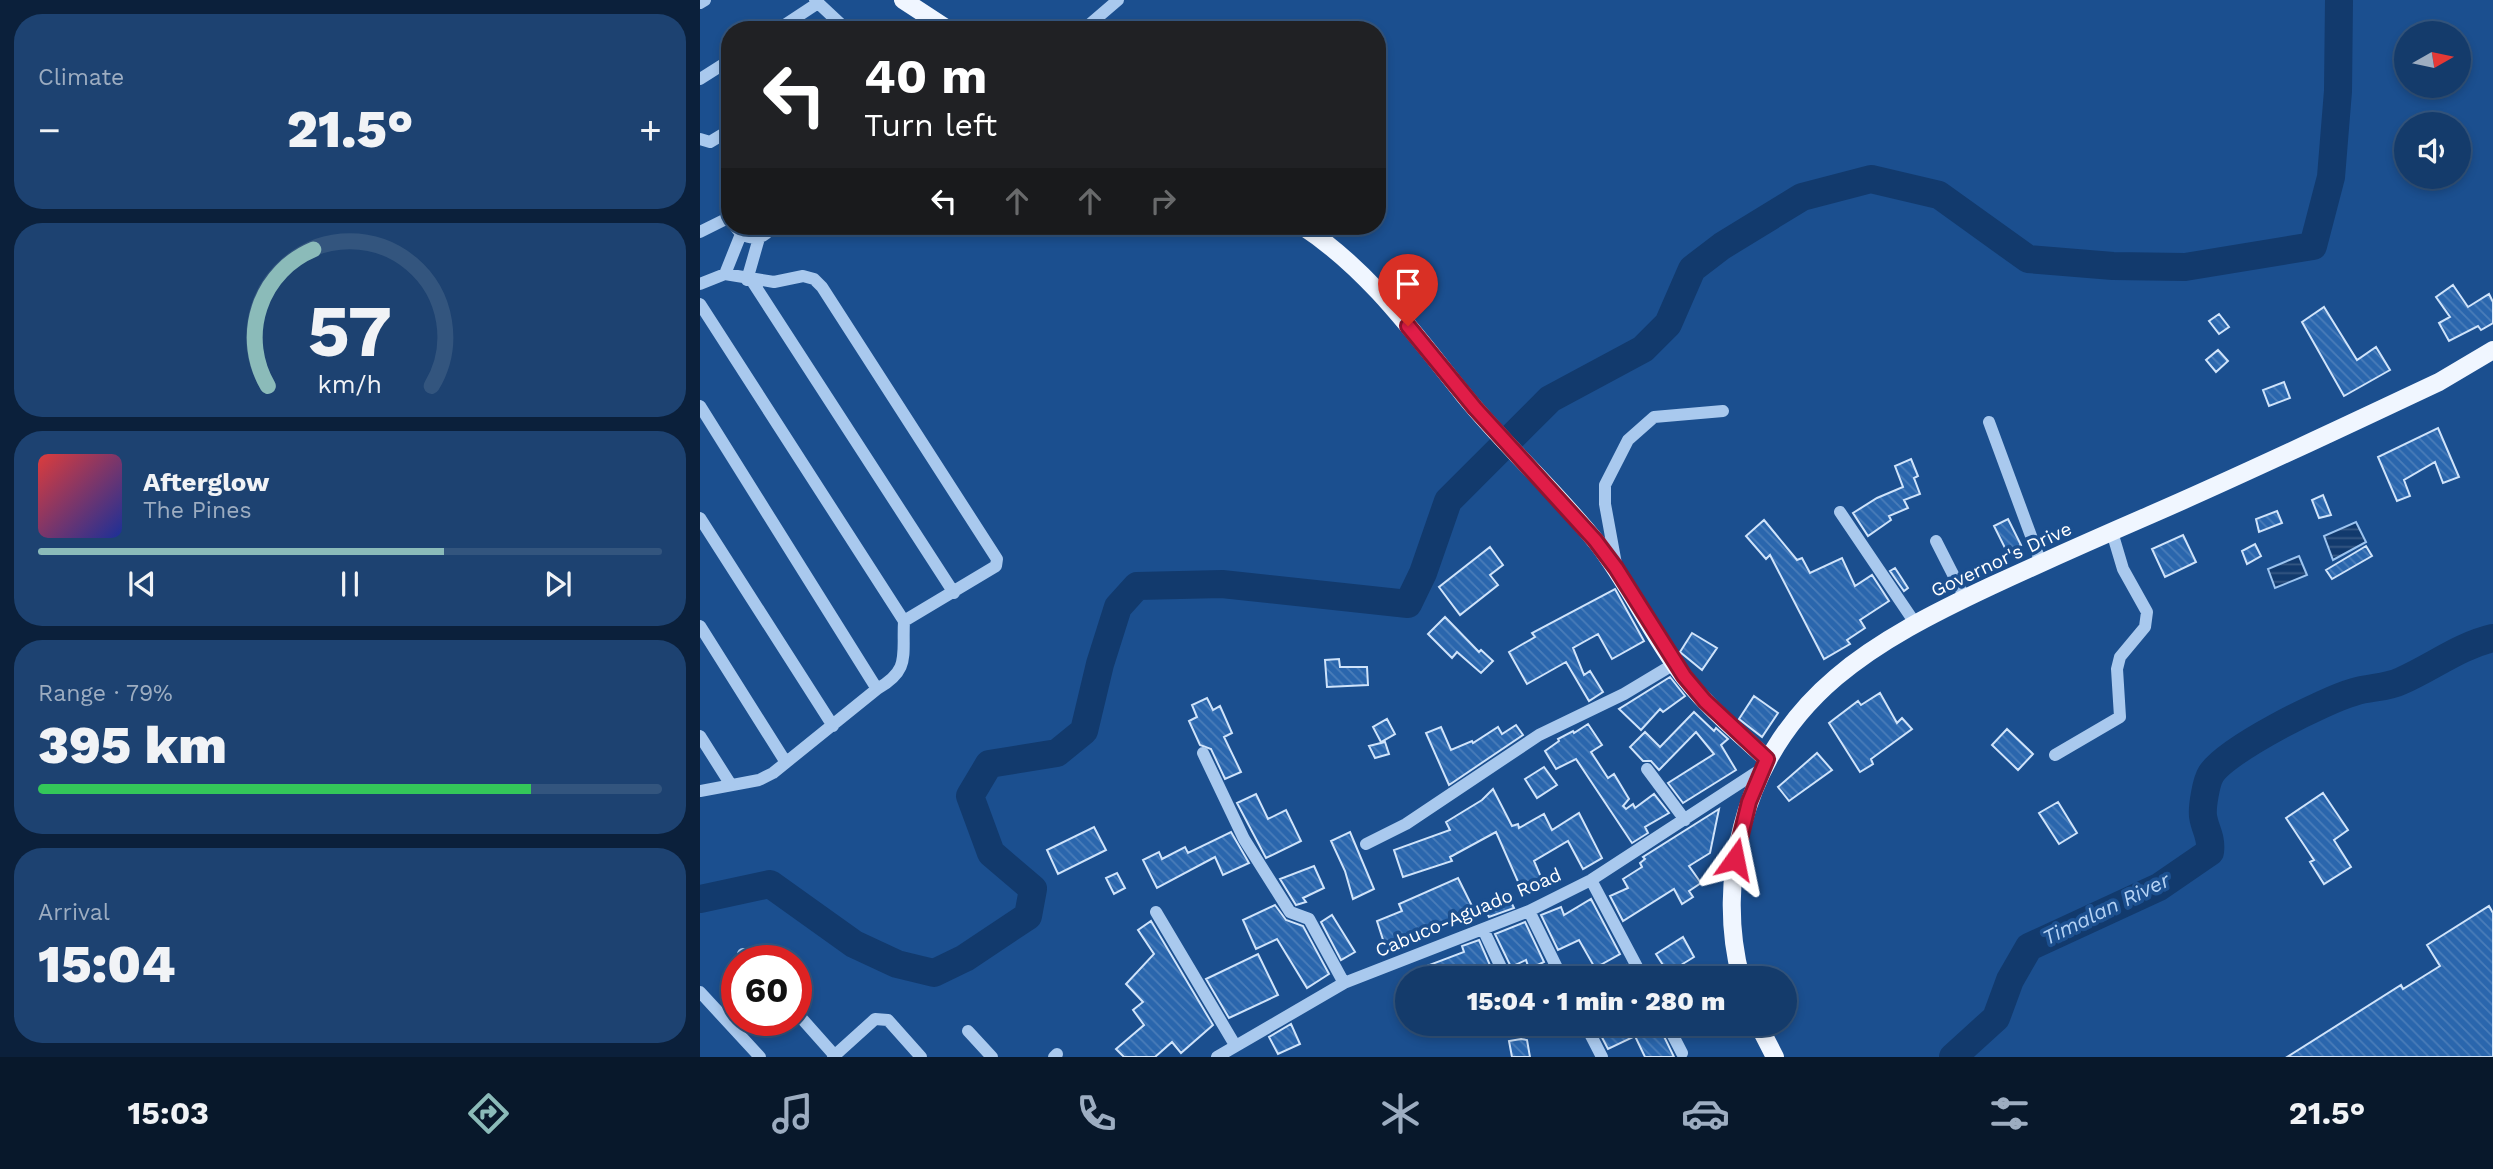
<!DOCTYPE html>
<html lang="en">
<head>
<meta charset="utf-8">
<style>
	:root { --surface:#143b6b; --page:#1d4271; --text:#f1f3f6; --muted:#9dadc1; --line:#33557e; --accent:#8bbbb9 }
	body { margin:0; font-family:"Work Sans",sans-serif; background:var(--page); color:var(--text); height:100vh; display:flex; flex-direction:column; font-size:26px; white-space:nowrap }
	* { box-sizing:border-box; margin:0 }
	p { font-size:23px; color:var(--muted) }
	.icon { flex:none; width:38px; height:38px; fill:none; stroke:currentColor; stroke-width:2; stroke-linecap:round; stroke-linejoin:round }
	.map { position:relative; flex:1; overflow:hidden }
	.side { display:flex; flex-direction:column; gap:14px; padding:14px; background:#0b203b; width:700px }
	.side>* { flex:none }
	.banner { position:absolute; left:21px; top:21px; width:665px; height:214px; border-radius:28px; box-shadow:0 4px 10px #0003,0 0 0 2px var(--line); background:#202124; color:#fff; overflow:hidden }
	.needle { width:46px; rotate:81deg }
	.buttons { position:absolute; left:1694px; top:21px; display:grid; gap:14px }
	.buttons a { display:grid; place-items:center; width:77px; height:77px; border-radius:50%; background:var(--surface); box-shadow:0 4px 10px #0003,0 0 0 2px var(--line); font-size:35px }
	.speed { position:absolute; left:21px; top:945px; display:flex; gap:14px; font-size:35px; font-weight:700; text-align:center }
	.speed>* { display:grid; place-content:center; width:91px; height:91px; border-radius:50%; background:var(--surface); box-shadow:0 4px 10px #0003,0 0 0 2px var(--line); line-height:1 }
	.speed .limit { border:10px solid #d22; background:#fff; color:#111 }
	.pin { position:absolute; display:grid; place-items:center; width:60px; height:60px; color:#fff; margin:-72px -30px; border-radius:50% 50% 50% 0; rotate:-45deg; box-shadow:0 0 7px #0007 }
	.pin .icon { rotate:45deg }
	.me { position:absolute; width:77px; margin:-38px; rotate:12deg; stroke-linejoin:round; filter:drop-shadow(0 0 5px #0008) }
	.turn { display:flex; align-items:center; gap:24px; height:147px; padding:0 28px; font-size:32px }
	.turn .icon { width:91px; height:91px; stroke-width:2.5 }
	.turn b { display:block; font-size:49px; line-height:60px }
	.lanes { display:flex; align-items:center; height:66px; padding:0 28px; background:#0003; justify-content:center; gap:35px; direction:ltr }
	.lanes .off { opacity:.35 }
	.big { font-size:52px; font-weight:800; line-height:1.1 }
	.side .card { flex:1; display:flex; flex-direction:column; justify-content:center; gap:10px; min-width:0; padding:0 24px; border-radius:28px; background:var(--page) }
	.side .dial { align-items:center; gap:0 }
	.dial svg { height:182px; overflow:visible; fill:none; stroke:var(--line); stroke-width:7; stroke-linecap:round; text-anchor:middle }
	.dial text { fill:var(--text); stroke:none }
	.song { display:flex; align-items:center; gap:21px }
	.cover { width:84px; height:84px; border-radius:10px; background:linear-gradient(135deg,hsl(0 70% 55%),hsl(230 70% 35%)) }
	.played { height:7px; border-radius:4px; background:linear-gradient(90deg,var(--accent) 65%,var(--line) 65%) }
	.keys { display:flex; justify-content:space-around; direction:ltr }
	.heat { display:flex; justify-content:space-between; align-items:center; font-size:38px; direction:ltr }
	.charge { height:10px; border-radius:5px; background:linear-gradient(90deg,#34c759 79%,var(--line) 0) }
	.trip { position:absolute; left:695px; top:966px; width:402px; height:70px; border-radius:35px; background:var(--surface); box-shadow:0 4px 10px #0003,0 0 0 2px var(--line); font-weight:800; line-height:70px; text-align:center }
	.dock { display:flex; height:112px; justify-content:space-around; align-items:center; background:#08182b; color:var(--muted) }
	.dock .icon { width:49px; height:49px }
	.dock .selected { color:var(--accent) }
	.dock b { font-size:32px; color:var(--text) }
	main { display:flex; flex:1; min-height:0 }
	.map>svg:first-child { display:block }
</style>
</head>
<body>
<main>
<section class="side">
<div class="card"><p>Climate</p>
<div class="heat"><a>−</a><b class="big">21.5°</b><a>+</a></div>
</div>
<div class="card dial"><svg viewBox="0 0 100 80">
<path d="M14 69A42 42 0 1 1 86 69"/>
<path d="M14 69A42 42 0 0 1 34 9" stroke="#8bbbb9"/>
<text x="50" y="56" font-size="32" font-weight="700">57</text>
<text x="50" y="72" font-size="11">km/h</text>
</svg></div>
<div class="card">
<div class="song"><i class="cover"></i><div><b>Afterglow</b><p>The Pines</p></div></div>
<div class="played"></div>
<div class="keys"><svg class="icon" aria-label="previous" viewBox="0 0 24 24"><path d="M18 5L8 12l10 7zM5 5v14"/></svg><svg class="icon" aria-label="pause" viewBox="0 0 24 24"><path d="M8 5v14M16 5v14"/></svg><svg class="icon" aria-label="next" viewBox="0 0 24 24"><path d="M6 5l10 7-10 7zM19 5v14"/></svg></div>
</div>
<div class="card"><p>Range · 79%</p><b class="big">395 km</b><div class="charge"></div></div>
<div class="card"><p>Arrival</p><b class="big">15:04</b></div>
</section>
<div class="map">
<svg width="1793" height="1057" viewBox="0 0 1793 1057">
	<defs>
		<pattern id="water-rules" width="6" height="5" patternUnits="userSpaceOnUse" patternTransform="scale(1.75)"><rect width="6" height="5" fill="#123a6d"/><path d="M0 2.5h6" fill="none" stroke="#365883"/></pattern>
		<pattern id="building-back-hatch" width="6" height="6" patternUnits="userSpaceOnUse" patternTransform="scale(1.75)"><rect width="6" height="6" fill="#2a66ad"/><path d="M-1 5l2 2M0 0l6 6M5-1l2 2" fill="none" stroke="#4a7db9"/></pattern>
	</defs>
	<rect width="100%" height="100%" fill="#1b4f8f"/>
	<path fill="url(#water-rules)" stroke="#9cc4f0" stroke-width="2" d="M1656,522L1666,542L1633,560L1624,536Z
		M1599,556L1607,575L1575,588L1568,569Z"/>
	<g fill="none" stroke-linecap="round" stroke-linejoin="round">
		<path stroke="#123a6d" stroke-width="28" d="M0,899L70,884L154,944L197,964L234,973L265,958L328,916L333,889L291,853L270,796L289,764L357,753L384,731L400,664L418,607L437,586L522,584L708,604L723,573L748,501L850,399L943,349L968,324L992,269L1022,246L1102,197L1171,179L1239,195L1328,259L1413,266L1485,267L1613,246L1631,177L1638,91L1639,0
			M1253,1057L1296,1018L1310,980L1329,947L1459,887L1510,852C1512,837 1505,830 1503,816C1502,807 1506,782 1511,774C1527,749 1625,700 1654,692C1669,687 1687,688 1701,681C1733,667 1759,646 1793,638"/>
	</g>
	<path fill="url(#building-back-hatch)" stroke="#cfe3fa" stroke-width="2" d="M1753,285L1768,307L1789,294L1793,302V323L1781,330L1778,326L1749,341L1739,323L1750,317L1736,297Z
		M1624,307L1657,360L1676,347L1690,370L1644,396L1602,322Z
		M1519,314L1529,327L1519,334L1509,321Z
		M1518,350L1528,361L1516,372L1506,360Z
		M1584,382L1590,398L1569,406L1563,390Z
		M1738,428L1759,477L1743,483L1735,462L1704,480L1710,496L1697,501L1678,457Z
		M1211,459L1218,476L1214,478L1220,494L1204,500L1208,508L1189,516L1191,520L1168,536L1153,513L1177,498L1203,487L1195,466Z
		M1623,495L1631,515L1619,518L1612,500Z
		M1577,511L1582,523L1559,532L1556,519Z
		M1308,519L1321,545L1307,552L1294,526Z
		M1064,520L1097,560L1102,558L1110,573L1142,558L1155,586L1172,575L1189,601L1160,620L1165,628L1147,640L1150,644L1124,659L1070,555L1066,559L1046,536Z
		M1483,535L1496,562L1465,577L1452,549Z
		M1555,544L1561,556L1547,564L1542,551Z
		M1666,546L1672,556L1632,579L1626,570Z
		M790,547L803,565L790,575L798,585L760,615L739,587Z
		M1195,568L1208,588L1204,591L1190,571Z
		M915,589L944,641L912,659L898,634L873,648L884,675L890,671L903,692L889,701L866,662L827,684L809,652L835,637L832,633Z
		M745,617L779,652L781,650L793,661L781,673L757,652L752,658L728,634Z
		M992,633L1017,648L1002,670L980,652Z
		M639,659L640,667H667L668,685L627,687L625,660Z
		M970,677L985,696L963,712L960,709L941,730L919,709Z
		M1180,693L1197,723L1202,718L1212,729L1171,759L1173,764L1160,772L1129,723L1158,701L1161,705Z
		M1054,696L1078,713L1062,737L1039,719Z
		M507,698L513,710L520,706L532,733L524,737L541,772L525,779L511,749L500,745L489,721L497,717L492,705Z
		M994,712L1014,731L1016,728L1028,739L1021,745L1036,770L983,803L968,783L1014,754L996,732L959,770L951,761H943L930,747L945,732L960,747Z
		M687,719L695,734L681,742L673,727Z
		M888,724L902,745L891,752L908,778L914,774L929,799L923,806L926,809L933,804L935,808L954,794L969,813L945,827L948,833L932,843L876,759L856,769L845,751L859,741L858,739L873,731L874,733Z
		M816,725L823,735L749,785L726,733L741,727L751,750L772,741L773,743L798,727L802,734Z
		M1307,729L1333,754L1318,770L1292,745Z
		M685,742L689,754L675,758L669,746Z
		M1117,753L1132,770L1089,801L1078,787Z
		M844,767L857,785L837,798L825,779Z
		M793,789L812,826L818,824L819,828L844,814L852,830L879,813L902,858L883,869L868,841L834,861L844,884L823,893L796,832L750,857L752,861L703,877L694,850L750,830L746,822L782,800Z
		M1623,793L1648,830L1634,840L1651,867L1624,884L1610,862L1614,860L1586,818Z
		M556,794L568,819L586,810L601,841L566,858L537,803Z
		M1358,802L1377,833L1359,844L1339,813Z
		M1019,809L1010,853L989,866L1001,883L989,891L993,897L982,904L974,889L923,921L910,896L928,888L923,879L942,867L940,863L945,859L943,857Z
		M394,827L406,850L358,874L347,850Z
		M531,832L549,863L523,875L515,857L457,888L443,860L459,852L462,859L485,847L488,853Z
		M650,832L674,889L653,899L645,871L631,841Z
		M614,866L624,888L603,898L606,902L596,905L580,879Z
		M417,873L425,888L414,894L406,878Z
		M758,878L774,910L732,932L730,926L685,946L677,921L702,911L699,904Z
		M808,896L814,908L789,917L784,907Z
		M891,899L920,954L895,968L879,940L858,950L841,915L861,907L864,915Z
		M575,905L586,920L603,926L629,974L607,988L577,939L556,949L543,920Z
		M1789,906L1793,913V1057H1587L1701,985L1703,989L1740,966L1727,945Z
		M632,915L655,952L641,960L621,922Z
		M451,921L513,1025L481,1053L472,1042L455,1057H424L416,1049L444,1025L433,1010L443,1002L426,984L454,954L438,930Z
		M825,922L844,962L829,969L826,960L811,967L795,934Z
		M983,937L994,957L968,973L956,954Z
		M779,940L793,972L779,978H728L724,967L764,952L762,946Z
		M558,954L578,995L529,1018L506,979Z
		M926,965L933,978H921L917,969Z
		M591,1024L600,1044L578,1054L569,1037Z
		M895,1024H958L974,1057H945L935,1036L908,1049Z
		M821,1039L827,1040L830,1057H812L809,1041Z"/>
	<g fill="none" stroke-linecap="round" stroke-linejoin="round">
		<path stroke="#a9c9ee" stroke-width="12" d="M115,0L147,30
			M0,3L5,0
			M77,30L118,3
			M383,30L418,0
			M0,79L30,60
			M0,139L10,142L30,130
			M35,226C44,241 63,242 72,226
			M0,232L30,217
			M25,274L41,234
			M47,280L59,238
			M52,281L254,593
			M0,284L25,274L74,282L103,276L114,279L122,287L297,559L296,566L204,621C202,655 211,670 177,689L73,773L59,780L0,791
			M0,304L204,621
			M0,406L177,689
			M1289,422L1341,563
			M1140,512L1215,623
			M0,518L133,726
			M1236,541L1265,598
			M916,564L905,504V485L928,440L954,417L1023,411
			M0,626L85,761
			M0,736L31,785
			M503,753L544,839L590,912L609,919L644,983
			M1355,755L1420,717L1417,669L1420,657L1445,627L1447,612L1423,569L1412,532
			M947,769L985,820
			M666,844L706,824L839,735L924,694L974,664
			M891,880L943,978
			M829,911L862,978
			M456,912L535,1045
			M783,929L806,978
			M43,954L50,961
			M0,992L60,1057
			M96,1012L136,1057
			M823,1024L826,1032
			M885,1024L902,1057
			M967,1024L982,1053
			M268,1031L292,1057
			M133,1057L175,1019L188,1020L221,1057
			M354,1057L357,1054
			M517,1057L644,983L829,911L891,880L1063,768"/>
		<path stroke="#f0f6ff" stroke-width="18" d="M203,0L249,30
			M602,226C668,269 714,333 763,394C805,446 856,491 898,544C927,582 947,625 975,665C1000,701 1035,730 1067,759
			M1041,978C1028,929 1029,876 1042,827C1076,695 1176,640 1291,586C1343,562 1397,538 1450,515C1547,473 1643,427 1739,382L1793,350
			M1058,1024L1075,1057"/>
	</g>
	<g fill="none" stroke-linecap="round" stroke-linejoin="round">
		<defs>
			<path id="route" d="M708,326L775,408L895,540L916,568L984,676L1005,701L1067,759L1049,802L1035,859"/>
		</defs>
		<use href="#route" stroke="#92132f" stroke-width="18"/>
		<use href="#route" stroke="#e11d48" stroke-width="12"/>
	</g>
	<g text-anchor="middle" stroke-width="7" stroke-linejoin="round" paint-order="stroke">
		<g font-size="19" fill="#fff" stroke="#1b4f8f">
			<text transform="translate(1301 559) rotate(-25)" y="7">Governor's Drive</text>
			<text transform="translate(768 912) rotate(-23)" y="7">Cabuco-Aguado Road</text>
		</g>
		<g font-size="21" font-style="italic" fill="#b5d3f5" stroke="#1b4f8f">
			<text transform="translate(1406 909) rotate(-26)" y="7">Timalan River</text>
		</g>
	</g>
</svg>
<div class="buttons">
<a><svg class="needle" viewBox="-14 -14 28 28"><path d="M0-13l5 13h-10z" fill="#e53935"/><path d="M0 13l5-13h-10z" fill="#9dadc1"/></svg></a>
<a><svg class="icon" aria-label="sound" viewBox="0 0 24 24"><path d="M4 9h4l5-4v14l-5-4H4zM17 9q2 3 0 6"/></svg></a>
</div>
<div class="speed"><div class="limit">60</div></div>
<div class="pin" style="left:708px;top:326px;background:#d93025"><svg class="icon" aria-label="arrive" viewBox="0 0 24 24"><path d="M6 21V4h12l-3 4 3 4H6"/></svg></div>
<svg class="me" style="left:1035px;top:859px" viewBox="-20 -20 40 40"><path d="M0-17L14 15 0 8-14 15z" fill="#e11d48" stroke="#fff" stroke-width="4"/></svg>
<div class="trip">15:04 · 1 min · 280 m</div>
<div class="banner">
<div class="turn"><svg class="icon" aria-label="left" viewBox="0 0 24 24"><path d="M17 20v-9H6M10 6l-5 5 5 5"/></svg><div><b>40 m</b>Turn left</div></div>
<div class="lanes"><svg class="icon" aria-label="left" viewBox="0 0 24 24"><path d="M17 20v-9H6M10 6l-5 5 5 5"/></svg><svg class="icon off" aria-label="ahead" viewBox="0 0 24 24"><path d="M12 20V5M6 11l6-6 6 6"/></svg><svg class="icon off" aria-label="ahead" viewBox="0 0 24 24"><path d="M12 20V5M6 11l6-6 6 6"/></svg><svg class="icon off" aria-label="right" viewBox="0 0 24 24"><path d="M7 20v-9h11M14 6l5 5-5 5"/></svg></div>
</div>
</div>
</main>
<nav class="dock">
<b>15:03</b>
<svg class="icon selected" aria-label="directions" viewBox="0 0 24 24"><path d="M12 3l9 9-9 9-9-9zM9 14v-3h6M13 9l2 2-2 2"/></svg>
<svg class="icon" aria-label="music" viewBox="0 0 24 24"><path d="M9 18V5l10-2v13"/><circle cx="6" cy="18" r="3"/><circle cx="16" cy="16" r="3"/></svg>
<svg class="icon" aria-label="phone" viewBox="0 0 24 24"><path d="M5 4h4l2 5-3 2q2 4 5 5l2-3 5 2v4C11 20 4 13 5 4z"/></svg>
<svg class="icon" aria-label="climate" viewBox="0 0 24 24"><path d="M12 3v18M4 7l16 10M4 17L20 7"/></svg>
<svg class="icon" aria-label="car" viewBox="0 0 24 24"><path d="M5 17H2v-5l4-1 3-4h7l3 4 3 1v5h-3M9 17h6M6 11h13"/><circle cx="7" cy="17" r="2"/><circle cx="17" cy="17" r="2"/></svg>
<svg class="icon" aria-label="filters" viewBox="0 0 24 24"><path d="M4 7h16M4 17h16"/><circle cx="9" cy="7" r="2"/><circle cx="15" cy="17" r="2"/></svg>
<b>21.5°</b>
</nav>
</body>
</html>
